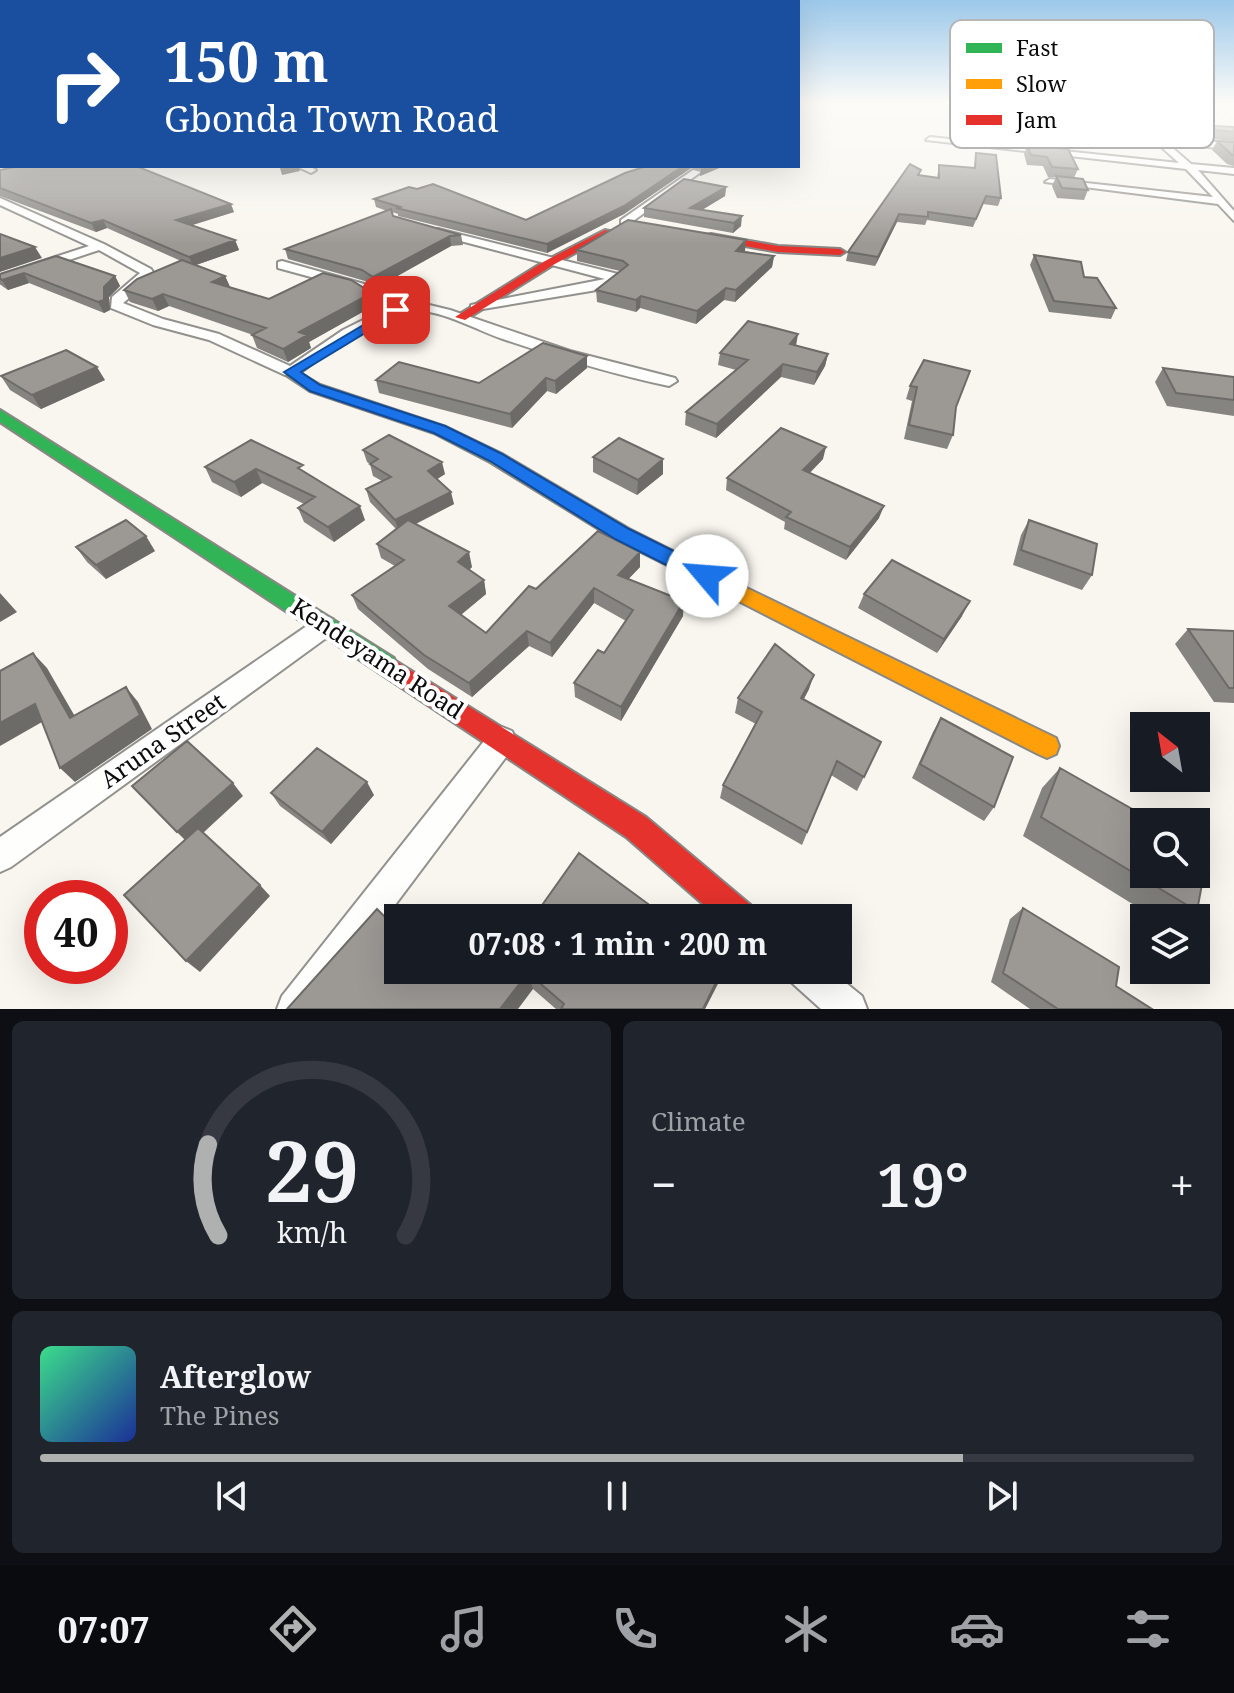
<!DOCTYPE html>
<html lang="en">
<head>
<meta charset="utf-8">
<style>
	:root { --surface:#171b24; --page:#20242c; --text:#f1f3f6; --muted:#9ea1a6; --line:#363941; --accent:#afb0b0 }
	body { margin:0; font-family:"Noto Serif",serif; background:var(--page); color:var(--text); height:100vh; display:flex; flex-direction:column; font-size:30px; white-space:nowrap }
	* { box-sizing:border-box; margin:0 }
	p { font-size:26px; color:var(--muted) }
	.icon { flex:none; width:44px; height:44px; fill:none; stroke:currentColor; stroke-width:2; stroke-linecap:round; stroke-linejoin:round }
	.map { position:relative; height:1009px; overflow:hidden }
	.side { display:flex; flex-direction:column; gap:12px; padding:12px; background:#0d0f14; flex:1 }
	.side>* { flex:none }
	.hud { position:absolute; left:0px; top:0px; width:800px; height:168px; box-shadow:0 8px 32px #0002; background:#1a4fa0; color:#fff; overflow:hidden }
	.needle { width:52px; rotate:329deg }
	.buttons { position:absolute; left:1130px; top:712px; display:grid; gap:16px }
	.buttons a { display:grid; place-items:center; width:80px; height:80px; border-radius:0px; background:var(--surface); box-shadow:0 8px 32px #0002; font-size:40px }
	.speed { position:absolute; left:24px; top:880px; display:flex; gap:16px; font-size:40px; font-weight:700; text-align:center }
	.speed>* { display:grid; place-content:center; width:104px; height:104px; border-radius:50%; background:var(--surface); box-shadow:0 8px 32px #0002; line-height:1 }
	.speed .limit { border:12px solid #d22; background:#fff; color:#111 }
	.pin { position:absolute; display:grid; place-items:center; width:68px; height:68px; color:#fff; margin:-34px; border-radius:16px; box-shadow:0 4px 12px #0006 }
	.me { position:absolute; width:88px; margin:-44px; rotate:297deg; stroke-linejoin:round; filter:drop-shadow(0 0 6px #0008) }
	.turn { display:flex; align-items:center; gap:28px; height:168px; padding:0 32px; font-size:36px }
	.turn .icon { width:104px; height:104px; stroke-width:2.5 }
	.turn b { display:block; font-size:56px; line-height:68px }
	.big { font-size:60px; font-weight:700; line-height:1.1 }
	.side .tile { flex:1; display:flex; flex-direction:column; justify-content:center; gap:12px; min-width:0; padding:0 28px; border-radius:12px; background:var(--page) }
	.side .dial { align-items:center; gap:0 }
	.dial svg { height:208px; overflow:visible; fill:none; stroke:var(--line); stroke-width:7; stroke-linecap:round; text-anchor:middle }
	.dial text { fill:var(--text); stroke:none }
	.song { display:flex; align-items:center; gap:24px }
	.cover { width:96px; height:96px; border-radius:12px; background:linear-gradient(135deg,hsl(150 70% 55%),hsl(230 70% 35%)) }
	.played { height:8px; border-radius:4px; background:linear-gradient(90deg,var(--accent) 80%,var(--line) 80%) }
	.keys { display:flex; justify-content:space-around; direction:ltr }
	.heat { display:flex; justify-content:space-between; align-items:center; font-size:44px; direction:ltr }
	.side .tiles { flex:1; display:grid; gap:12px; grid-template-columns:1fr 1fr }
	.tile:last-child { grid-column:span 2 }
	.trip { position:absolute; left:384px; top:904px; width:468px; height:80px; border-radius:0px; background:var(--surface); box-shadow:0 8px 32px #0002; font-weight:700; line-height:80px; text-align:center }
	.dock { display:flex; height:128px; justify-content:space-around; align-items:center; background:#090b0e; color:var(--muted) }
	.dock .icon { width:56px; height:56px }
	.dock .active { color:var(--accent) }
	.dock b { font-size:36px; color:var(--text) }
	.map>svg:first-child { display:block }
</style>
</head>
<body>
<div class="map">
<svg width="1234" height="1009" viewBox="0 0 1234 1009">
	<rect width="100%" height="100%" fill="#f9f6ef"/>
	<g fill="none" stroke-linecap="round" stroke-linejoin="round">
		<defs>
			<path id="street" d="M1096,110L1141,119L1163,139L1234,143V149L1168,144L1191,164L1234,168V174L1198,170L1234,211V221L1218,204L1045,182L1050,179L1213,197L1186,169L926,140L930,137L1179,163L1135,123L1093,114Z
				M296,166H309L316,170L311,173Z
				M693,170L701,172L629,224H621V220Z
				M0,198L104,244L151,269L153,272L145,285L123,303L163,319L219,334L290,366L343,330L387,308L355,289L278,268V262L282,261L364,284L399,305L421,303L450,310L570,351L675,378L677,381L669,386C612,374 557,357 503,339C473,329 441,308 408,311C373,315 325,355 297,375H285L209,340L153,325L111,308L112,297L140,273L99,250L0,283V275L89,246L0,205Z
				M438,229L622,275L623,278L603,289L471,311V305L476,304L605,279L434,234V230Z
				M325,616L333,619L337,626L333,633L11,867L0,872V837L317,619Z
				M502,727L512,731L516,740L512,749L317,1009H277L282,996L492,731Z
				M786,970H830L862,996L867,1009H821L791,982Z"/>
			<path id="fast" d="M291,368L320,385L446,427L502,454L629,529L733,581L736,586L733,591L726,594L719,591L615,539L490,462L434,433L310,391L286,375L284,372Z
				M0,410L394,658L397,665L394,672L386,675L378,672L0,422Z"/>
			<path id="slow" d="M726,578L1056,738L1059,746L1056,754L1047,758L1038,754L719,591L716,586L719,581Z"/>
			<path id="jam" d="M0,114H2V118H0Z
				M605,230L614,232L553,265L465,320L455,317L545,261Z
				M711,234L778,246L840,249L845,252L840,255L778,252L707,239V235Z
				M386,655L646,817L753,907L757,918H719L626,837L378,672L375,665L378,658Z"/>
		</defs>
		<use href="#street" stroke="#92918e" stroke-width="4"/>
		<use href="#fast" stroke="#898784" stroke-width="4"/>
		<use href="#slow" stroke="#898784" stroke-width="4"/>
		<use href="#jam" stroke="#898784" stroke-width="4"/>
		<use href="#street" fill="#fefefd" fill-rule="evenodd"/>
		<use href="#fast" fill="#30b455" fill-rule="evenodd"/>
		<use href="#slow" fill="#ff9f0a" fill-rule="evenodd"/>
		<use href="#jam" fill="#e5322d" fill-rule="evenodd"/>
	</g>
	<path fill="#868480" d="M988,103H1045L1133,125L1130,132L1119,131L1126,138L1122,145L1061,141L1059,147L1020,143L1010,111Z
		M1059,103H1106L1105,107Z
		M1199,125L1234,127V141L1200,138L1195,133Z
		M1217,141L1234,142V166L1227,164L1212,150Z
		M1027,145L1078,169L1074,178L1088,190L1084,200L1057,198L1052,186L1056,177H1048L1043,166L1027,165L1024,154Z
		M976,153L1001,198L998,206L983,204L973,227L927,220L925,225L897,222L875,266L846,261L848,252L919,176L937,178L939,165L974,168Z
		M647,166H724L700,176L701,170L691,168L624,214L547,253L398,216V214L392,212L393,216L461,235L463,245L451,246L376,288L365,281L288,259L285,249L387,211L376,207L374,199L526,220Z
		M141,168L234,212L191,225L235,240L239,250L196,265L225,276L230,287L269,299L372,293L375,305L309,342L311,348L288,362L257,348L252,335H253L169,306L158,311L130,302L124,290L181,261L107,228L96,232L0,196V170Z
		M726,187L725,196L702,210L741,226L733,233L644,217V208Z
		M577,250L745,251L774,256L772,267L735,302L724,300L696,324L640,308L636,312L597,302L596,290L620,271L577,261Z
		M1034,255L1084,277L1116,308L1111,319L1049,312L1030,265Z
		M56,256L115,276L120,286L109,297L110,310L104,313L29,283L8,290L2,286L0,283V274Z
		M796,346L828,354L825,366L814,385L781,377L716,438L685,425L686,412L736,370L718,365L720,353Z
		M587,356V368L556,394L547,391L512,428L379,393L376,380L479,383Z
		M924,360L956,408L953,435L947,449L904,439L912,401L906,399L910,386Z
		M1163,368L1234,377V416L1167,406L1155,382Z
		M1,376L105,380L41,409L10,390Z
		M251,440L306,473L365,520L334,542L304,522L298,508L304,504L262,483L241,497L212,482L205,467Z
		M363,450L445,474L437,479L454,504L416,524L472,567L469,570L484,580L486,594L461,615L486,633L536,589L640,552V567L628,579L683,616L621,721L575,697L574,683L604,653L626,621L594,603L552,657L529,646L472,697L428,669L358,609L352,595L395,566L381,558L377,544L396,529L370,502L366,489L382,481L373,476L370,464L367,462Z
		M593,457L663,474L637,495L593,472Z
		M823,459L810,473L879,518L846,560L784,529L785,522L726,490L727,478Z
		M1029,520L1092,575L1082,590L1013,565L1021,535Z
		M76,547L155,551L106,579L87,562Z
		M864,594L962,616L937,653L858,608Z
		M1188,629L1234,631V703L1214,702L1175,644Z
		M809,689L804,699L881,742L857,791L831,775L802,845L720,798L723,785L756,724L735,713L738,698Z
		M941,718L994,807L984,821L912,778L933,732Z
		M1060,768L1197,911L1186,918H1155L1023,836L1042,788Z
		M271,793L374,795L331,844L280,806Z
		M1023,908L1116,986L1152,1009H1030L991,982L1010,919Z
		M398,970L491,979L497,970H724L705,1009H556L533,989Z"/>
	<path fill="#6d6b68" d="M288,166H298L300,171L282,175L280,168Z
		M683,166H691V168L624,214L547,253V244Z
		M707,166H724L700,176L701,168Z
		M726,187L725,196L690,217V208Z
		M231,204L234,212L180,229L176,220Z
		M899,214L897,222L875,266L878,257Z
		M742,216L741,226L733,233L734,223Z
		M103,220L107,228L96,232L91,223Z
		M450,236L451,246L376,288L373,277Z
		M235,240L239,250L193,266L189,257Z
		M746,240L745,251L734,262L736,251Z
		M35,247L42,258L0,272V258Z
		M774,256L772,267L735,302L736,290Z
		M24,273L29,283L8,290L2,280Z
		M115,276L120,286L109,297L110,310L104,313L98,302L104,287Z
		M225,276L230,287L212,282Z
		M726,288L724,300L696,324L697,311Z
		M372,293L375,305L309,342L311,348L288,362L283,349L299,332Z
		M163,294L169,306L158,311L152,299Z
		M641,296L640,308L636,312V300Z
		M798,334L796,346L790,344Z
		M828,354L825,366L814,385L817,372Z
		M587,356V368L556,394L555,381Z
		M783,364L781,377L716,438L717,424Z
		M97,367L105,380L41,409L32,395Z
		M546,378L547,391L512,428L510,414Z
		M826,447L823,459L800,482L803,470Z
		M663,459V474L637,495L638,480Z
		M442,462L445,474L431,483L428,471Z
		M256,469L262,483L241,497L234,482Z
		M451,492L454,504L399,532L395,520Z
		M360,506L365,520L334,542L328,527Z
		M884,506L879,518L846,560L850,547Z
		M146,536L155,551L106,579L96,565Z
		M469,552L472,567L461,577L458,562Z
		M640,552V567L618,590V575Z
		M484,580L486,594L453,621L449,606Z
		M594,588V603L552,657L550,643Z
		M0,593L17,612L0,622Z
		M684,601L683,616L621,721V707Z
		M970,601L962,616L937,653L944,639Z
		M527,631L529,646L472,697L469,683Z
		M33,653L47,668L84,732L70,718Z
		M814,675L809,689L796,712L801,698Z
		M126,687L138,702L152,729L75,782L60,768Z
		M35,704L49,718L0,746V723Z
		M367,782L374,795L331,844L322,832Z
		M233,783L243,796L190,845L177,832Z
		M260,885L270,896L200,972L186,961Z
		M722,970H724L721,978L705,1009H703Z
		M528,973L533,989L518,1009H500Z"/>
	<path fill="#9c9995" stroke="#6d6b68" stroke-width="2" d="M1199,125L1234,127V132L1204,129Z
		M1217,141L1234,142V155H1232Z
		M1027,145L1068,149L1078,169L1052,167L1047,157L1031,155Z
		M976,153L996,155L1001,198L986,196L976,219L928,212V217L899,214L878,257L848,252L910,164L921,170L918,175L939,178V165L975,168Z
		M20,166H136L231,204L176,220L235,240L189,257L103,220L91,223L0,188V170Z
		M647,166H683L624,206L547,244L396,208L400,207L374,199L409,187L417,189L433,184L526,220L625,173Z
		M1056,176L1083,179L1088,190L1062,188Z
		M684,179L726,187L690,208L742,216L734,223L644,208Z
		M391,209L393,216L461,235L450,236L373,277L362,270L285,249Z
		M628,220L746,240L736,251L774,256L736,290L726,288L697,311L641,296L636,300L596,290L628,265L623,261L577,250Z
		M0,234L35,247L0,258Z
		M1034,255L1081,262L1084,277L1097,278L1116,308L1054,301Z
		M56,256L115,276L104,287V300L98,302L24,273L2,280L0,278V274Z
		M182,260L225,276L212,282L269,299L323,273L351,280L372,293L299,332L307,335L283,349L252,335L266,328L163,294L152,299L124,290L137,279Z
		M748,321L798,334L790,344L828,354L817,372L783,364L717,424L686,412L748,360L720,353Z
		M543,343L587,356L555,381L546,378L510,414L376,380L399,362L479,383Z
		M66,350L97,367L32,395L1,376Z
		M924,360L970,371L956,407L953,435L909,425L917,387L910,386Z
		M1163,368L1234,377V400L1176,393Z
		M781,428L826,447L803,470L884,506L850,547L786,517L791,512L727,478Z
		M389,435L442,462L428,471L451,492L395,520L366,489L391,477L370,464L378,459L363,450Z
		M619,438L663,459L638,480L593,457Z
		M251,440L303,465L298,468L360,506L328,527L298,508L315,497L256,469L234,482L205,467Z
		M126,520L146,536L96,565L76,547Z
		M408,520L469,552L458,562L484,580L449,606L486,633L529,586L536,589L598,531L640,552L618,575L684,601L621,707L574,683L598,650L604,653L633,610L594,588L550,643L527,631L469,683L424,655L352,595L404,560L377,544Z
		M1029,520L1097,544L1092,575L1021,550Z
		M892,560L970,601L944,639L864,594Z
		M1188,629L1234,631V688H1229Z
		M775,644L814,675L801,698L881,742L864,777L837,761L807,832L723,785L762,712L738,698Z
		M33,653L70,718L126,687L140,715L60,768L35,704L0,723V671Z
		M941,718L1013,757L994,807L920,764Z
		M187,741L233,783L177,832L132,786Z
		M317,748L367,782L322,832L271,793Z
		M1060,768L1155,822H1144V874H1196V845L1208,852L1197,911L1041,817Z
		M198,828L260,885L186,961L124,895Z
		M579,853L667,918H533Z
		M1023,908L1119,967L1116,986L1152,1009H1058L1003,973Z
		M377,909L398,930V970H483L491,979L497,970H722L703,1009H561L564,1004L528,973L500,1009H287Z"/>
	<linearGradient id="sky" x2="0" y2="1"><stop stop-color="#9cc8ea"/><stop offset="0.42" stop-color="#fcfbf8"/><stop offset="1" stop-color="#fcfbf8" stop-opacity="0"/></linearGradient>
	<rect width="1234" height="244" fill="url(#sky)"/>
	<path fill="#1a73e8" stroke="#114b97" stroke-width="2" d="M392,308L403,310L301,372L320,385L445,426L502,454L629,529L714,571L717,576L714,582H700L615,539L490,461L434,433L310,391L284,372Z"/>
	<g text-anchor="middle" stroke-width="8" stroke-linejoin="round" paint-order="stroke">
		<g font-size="24" fill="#0b0b0b" stroke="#fff">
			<text transform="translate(377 659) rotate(33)" y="8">Kendeyama Road</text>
			<text transform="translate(163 741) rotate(-35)" y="8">Aruna Street</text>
		</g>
	</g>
	<rect x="950" y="20" width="264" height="128" rx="12" fill="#fff" stroke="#b6b6b6" stroke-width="2"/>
	<rect x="966" y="43" width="36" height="10" fill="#30b455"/>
	<rect x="966" y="79" width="36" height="10" fill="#ff9f0a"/>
	<rect x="966" y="115" width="36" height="10" fill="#e5322d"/>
	<g font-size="22" fill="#0b0b0b">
		<text x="1016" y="56">Fast</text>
		<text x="1016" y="92">Slow</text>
		<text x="1016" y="128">Jam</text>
	</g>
</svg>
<div class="buttons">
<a><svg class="needle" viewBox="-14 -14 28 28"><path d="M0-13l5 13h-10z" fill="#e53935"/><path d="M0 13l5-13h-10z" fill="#9ea1a6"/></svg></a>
<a><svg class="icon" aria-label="search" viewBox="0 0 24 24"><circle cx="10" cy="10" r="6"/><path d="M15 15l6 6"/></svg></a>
<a><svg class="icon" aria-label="layers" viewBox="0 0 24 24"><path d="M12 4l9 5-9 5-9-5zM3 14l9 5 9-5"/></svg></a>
</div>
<div class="speed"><div class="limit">40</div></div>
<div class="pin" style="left:396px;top:310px;background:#d93025"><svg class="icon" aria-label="arrive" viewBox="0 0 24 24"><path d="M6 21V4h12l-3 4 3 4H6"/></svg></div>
<svg class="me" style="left:707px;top:576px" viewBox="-20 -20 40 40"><circle r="19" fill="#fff"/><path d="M0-13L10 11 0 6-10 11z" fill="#1a73e8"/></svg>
<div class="trip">07:08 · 1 min · 200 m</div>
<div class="hud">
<div class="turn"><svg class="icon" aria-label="right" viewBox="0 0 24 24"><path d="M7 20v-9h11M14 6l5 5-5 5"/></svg><div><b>150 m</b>Gbonda Town Road</div></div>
</div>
</div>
<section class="side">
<div class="tiles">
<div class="tile dial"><svg viewBox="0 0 100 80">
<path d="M14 69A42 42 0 1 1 86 69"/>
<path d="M14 69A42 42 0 0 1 10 34" stroke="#afb0b0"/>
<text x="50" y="56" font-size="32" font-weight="700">29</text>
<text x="50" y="72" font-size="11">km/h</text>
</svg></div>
<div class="tile"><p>Climate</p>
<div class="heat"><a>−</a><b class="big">19°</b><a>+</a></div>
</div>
<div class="tile">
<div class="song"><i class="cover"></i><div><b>Afterglow</b><p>The Pines</p></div></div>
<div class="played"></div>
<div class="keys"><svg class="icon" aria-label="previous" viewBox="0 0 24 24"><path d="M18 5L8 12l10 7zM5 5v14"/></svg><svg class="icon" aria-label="pause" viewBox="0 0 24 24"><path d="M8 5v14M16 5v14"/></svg><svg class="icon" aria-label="next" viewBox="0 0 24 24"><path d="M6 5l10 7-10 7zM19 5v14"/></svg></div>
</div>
</div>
</section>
<nav class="dock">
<b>07:07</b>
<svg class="icon active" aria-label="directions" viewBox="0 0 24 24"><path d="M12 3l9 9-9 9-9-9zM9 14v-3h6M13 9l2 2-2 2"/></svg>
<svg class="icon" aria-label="music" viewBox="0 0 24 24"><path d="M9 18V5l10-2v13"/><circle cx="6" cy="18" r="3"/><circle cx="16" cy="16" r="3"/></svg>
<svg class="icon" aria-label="phone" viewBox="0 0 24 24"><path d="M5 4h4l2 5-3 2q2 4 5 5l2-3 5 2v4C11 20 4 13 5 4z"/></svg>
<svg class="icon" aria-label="climate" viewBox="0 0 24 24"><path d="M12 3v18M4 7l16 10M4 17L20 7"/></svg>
<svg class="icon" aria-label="car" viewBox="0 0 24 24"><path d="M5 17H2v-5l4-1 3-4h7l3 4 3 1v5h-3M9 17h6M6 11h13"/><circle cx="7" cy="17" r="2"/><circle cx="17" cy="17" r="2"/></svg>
<svg class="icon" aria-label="filters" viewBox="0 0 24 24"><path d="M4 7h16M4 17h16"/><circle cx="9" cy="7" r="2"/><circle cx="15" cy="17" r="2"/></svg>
</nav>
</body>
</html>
